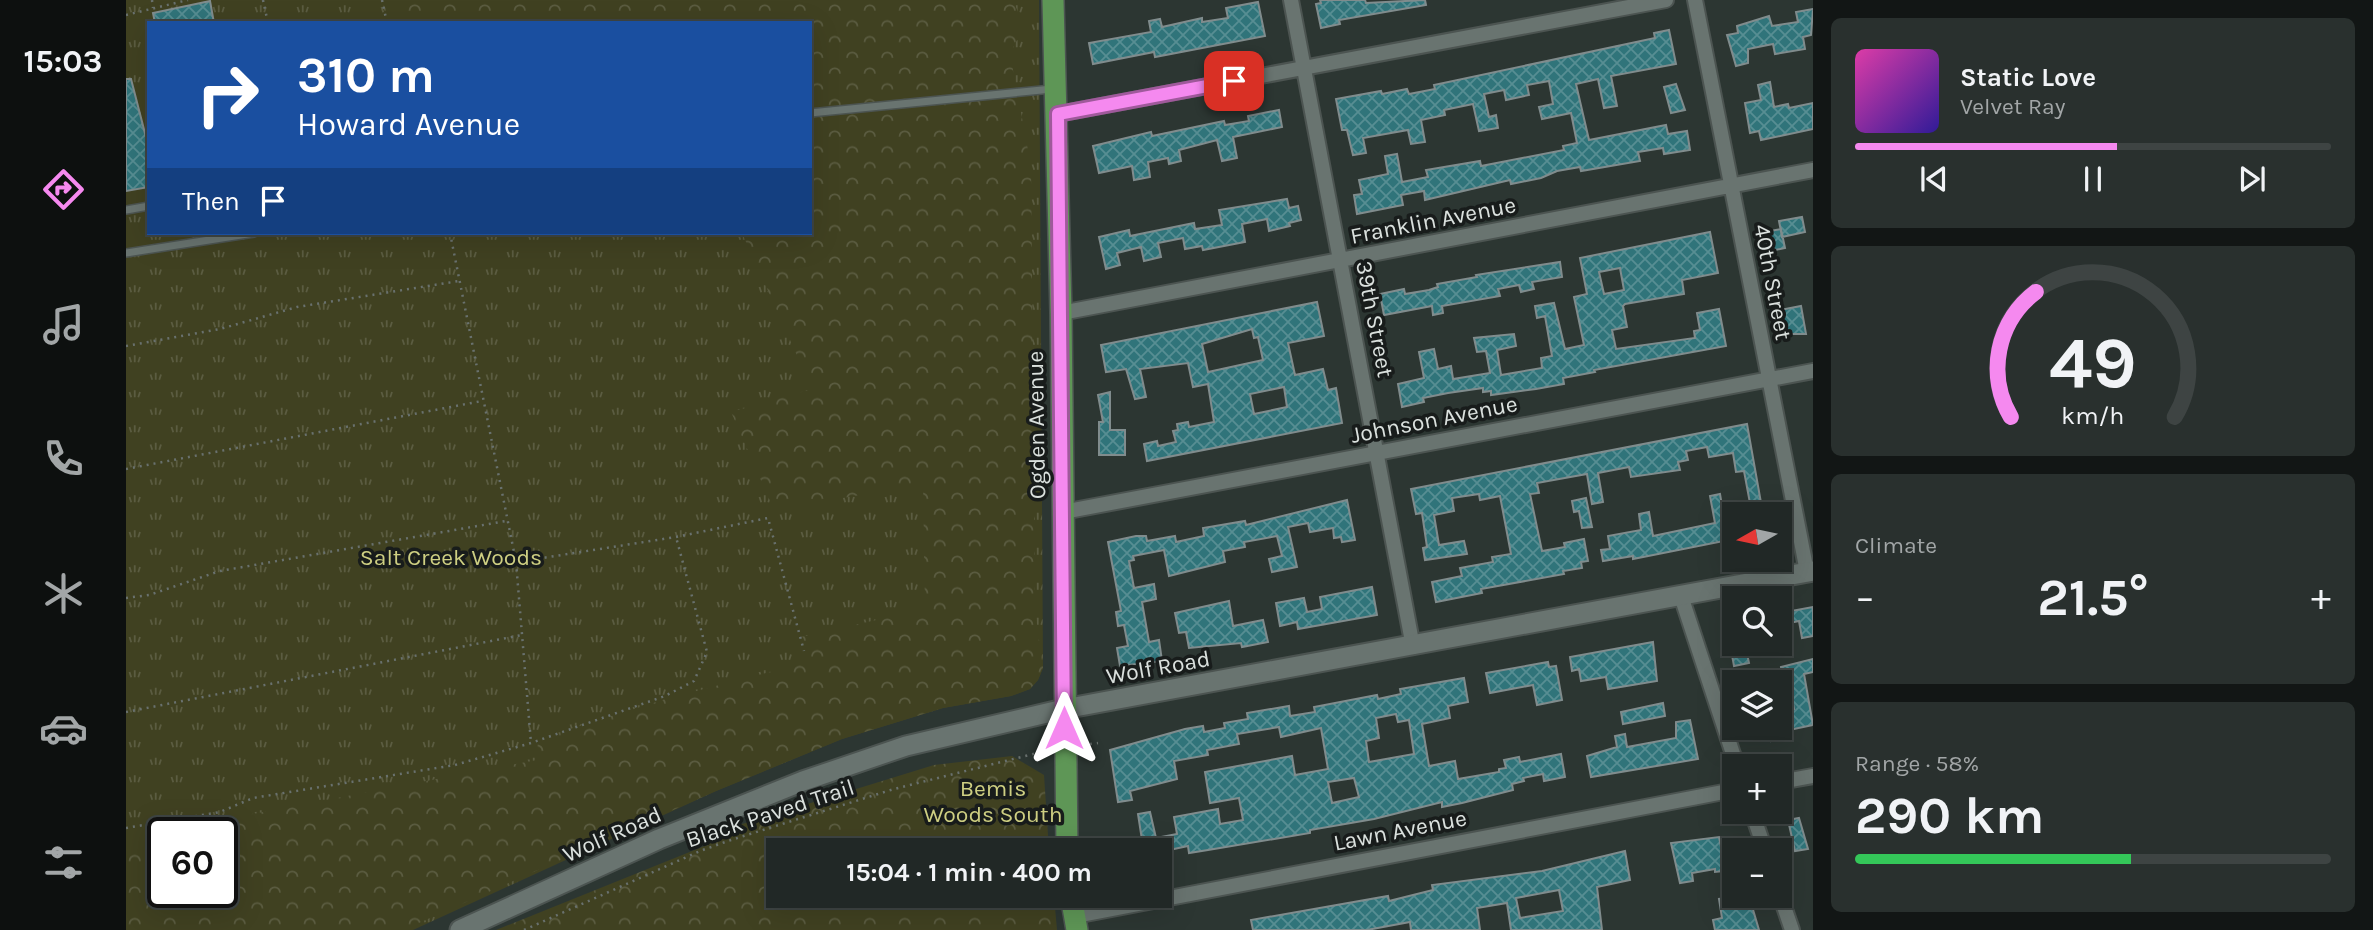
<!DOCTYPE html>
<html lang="en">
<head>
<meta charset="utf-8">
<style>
	:root { --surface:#212826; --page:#29302e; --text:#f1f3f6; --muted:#a2a6a7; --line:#3e4443; --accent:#f589ef }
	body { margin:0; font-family:Karla,sans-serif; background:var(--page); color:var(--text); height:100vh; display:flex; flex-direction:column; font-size:26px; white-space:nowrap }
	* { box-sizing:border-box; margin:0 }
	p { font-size:23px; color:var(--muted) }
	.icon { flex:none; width:38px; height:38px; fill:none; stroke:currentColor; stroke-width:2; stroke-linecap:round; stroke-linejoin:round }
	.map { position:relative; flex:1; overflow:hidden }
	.side { display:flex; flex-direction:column; gap:18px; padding:18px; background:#121615; width:560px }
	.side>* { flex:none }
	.banner { position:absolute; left:21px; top:21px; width:665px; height:214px; border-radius:0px; box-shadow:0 7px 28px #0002,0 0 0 2px var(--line); background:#1a4fa0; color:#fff; overflow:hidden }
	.needle { width:46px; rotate:261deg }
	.fabs { position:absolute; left:1596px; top:502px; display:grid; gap:14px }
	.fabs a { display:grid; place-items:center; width:70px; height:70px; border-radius:0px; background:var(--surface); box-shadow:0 7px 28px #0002,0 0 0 2px var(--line); font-size:35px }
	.speed { position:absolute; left:21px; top:817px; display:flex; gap:14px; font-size:35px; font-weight:700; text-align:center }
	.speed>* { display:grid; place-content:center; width:91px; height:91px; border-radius:50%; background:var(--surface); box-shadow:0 7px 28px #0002,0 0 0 2px var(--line); line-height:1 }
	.speed .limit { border:4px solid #111; border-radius:10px; background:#fff; color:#111 }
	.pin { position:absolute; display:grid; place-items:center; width:60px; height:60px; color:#fff; margin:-30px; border-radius:14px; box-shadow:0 4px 10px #0006 }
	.me { position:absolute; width:77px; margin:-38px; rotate:0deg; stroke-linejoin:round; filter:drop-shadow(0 0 5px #0008) }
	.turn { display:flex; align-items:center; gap:24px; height:147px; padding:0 35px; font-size:32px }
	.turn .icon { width:91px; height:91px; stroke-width:2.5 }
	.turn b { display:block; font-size:49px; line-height:60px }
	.then { display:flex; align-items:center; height:66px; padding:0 35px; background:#0003; gap:14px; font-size:26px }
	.big { font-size:52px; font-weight:700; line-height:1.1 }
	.side .tile { flex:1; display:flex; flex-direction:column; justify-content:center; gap:10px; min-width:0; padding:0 24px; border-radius:10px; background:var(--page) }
	.side .dial { align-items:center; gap:0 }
	.dial svg { height:182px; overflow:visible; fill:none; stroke:var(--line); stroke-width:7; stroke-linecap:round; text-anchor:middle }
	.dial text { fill:var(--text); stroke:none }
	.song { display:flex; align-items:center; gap:21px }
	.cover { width:84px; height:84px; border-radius:10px; background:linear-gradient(135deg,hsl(320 70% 55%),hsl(250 70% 35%)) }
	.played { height:7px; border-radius:4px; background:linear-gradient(90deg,var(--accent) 55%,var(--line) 55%) }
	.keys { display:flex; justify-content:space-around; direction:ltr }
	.heat { display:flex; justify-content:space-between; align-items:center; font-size:38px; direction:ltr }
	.charge { height:10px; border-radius:5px; background:linear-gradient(90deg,#34c759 58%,var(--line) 0) }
	.trip { position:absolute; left:640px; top:838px; width:406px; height:70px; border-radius:0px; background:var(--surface); box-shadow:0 7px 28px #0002,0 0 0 2px var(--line); font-weight:700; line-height:70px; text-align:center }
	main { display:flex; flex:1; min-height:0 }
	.dock { display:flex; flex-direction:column; width:126px; justify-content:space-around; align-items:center; background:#0d100f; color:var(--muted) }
	.dock .icon { width:49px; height:49px }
	.dock .active { color:var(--accent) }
	.dock b { font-size:32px; color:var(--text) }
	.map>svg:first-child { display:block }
</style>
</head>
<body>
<main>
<nav class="dock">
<b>15:03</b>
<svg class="icon active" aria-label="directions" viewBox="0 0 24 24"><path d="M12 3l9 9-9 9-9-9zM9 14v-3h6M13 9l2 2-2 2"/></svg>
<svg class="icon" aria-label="music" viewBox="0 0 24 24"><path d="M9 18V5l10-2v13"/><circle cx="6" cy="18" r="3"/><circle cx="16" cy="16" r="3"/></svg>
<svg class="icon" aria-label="phone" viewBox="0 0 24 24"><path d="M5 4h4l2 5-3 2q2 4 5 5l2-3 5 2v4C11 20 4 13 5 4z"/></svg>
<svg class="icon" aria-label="climate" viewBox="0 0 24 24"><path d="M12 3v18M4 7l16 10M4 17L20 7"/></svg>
<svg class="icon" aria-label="car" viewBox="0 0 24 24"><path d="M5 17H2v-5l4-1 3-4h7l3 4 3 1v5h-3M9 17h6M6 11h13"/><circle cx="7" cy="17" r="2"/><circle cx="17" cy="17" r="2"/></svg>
<svg class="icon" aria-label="filters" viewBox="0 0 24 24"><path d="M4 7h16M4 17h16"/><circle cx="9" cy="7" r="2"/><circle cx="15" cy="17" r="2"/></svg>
</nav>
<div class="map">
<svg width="1687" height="930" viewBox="0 0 1687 930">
	<defs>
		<pattern id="grass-tufts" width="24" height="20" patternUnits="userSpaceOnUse" patternTransform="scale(1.75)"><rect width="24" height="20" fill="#404121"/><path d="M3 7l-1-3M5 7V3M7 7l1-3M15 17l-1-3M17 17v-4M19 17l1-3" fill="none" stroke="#5b5c41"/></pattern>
		<pattern id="forest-crowns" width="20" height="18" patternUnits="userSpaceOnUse" patternTransform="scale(1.75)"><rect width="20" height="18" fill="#404121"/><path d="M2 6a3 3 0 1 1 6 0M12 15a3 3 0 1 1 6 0" fill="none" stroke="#5b5c41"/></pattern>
		<pattern id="building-cross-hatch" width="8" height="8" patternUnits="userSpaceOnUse" patternTransform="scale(1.75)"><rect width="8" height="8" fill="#30747a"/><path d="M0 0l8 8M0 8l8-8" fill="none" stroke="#578e93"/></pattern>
	</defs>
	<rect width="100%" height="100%" fill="#2c3632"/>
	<path fill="url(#grass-tufts)" fill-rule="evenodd" d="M0,0H913L917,668L912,680L904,689L885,696L817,708L716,739L590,791L287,930H0ZM23,23H684V233H23ZM37,833H96V892H37Z"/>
	<path fill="url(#forest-crowns)" fill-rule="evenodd" d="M256,0H887L895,19L891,40L884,54L905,166L909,611L917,668L912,680L904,689L885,696L817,708L716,739L590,791L277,930H0V838L411,760L412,739L543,698L675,664V637L799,609L797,484L648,510L605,412L686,389L616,233H684V23H261ZM37,833H96V892H37Z
		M886,756L918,775L923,850H653V896H928L931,930H370L581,845L613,825L808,765Z"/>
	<path fill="url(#building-cross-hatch)" stroke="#808c8d" stroke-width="2" fill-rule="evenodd" d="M1194,0H1239L1240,3L1299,0L1300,5L1213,20L1214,24L1195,28L1190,4L1195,3Z
		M84,1L88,23H29L27,13Z
		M1132,2L1139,36L1029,57L1028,52L967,64L963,43L1025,32L1023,21L1034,19L1036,27L1076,18V22L1102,18L1100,8Z
		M1687,9L1685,35L1677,37L1679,49L1649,54L1647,44L1622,49V63L1610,66L1601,35L1612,33L1611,26L1643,16L1646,26L1672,22L1670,12Z
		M1543,30L1550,64L1485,76L1491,106L1478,108L1472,79L1450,84L1463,140L1540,125L1542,134L1561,131L1564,150L1538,154L1537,148L1512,152L1514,161L1455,171L1454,167L1431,171L1415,178L1385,184L1384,180L1299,200L1298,191L1275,195L1277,205L1231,214L1228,195L1236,194L1233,180L1262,174L1259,156L1271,154L1276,182L1302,177L1300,170L1354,161L1355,166L1438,150L1437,146L1451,143L1445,113L1416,119L1413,107L1427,104L1423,81L1401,85L1403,95L1380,100L1378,90L1358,94L1363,117L1370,115L1372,128L1353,131L1347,104L1318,110L1319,115L1295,120L1299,142L1285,144L1282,130L1237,138L1240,153L1227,155L1221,130H1216L1210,99L1255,91L1256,94L1281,89L1283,94L1309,89L1308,85L1529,38L1528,33Z
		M0,79H5L23,149V187L0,191Z
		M1644,82L1648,107L1662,104L1663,108L1687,103V129L1635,140L1633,131L1624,133L1619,103L1635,100L1632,85Z
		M1550,84L1559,110L1545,113L1538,87Z
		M1153,110L1156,127L1107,137L1111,158L1096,161L1091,140L1053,150L1055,161L1043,164L1042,158L1022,162L1024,177L1008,180L1006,166L973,173L967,146L1025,132L1026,136L1098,121L1099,125L1123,121L1122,116Z
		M1161,199L1163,208L1172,206L1175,220L1163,223L1164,226L1143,231L1141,219L1116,224L1119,242L1077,250L1076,246L1059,249L1057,238L1032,243L1035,257L1018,261L1015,247L991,253L994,265L980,269L973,237L1003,230L1004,236L1068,223L1069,229L1096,225L1093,210Z
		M1676,217L1679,232L1656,237L1653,221Z
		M1655,229L1659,248L1644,251L1638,232Z
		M1584,232L1592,273L1556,280L1558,294L1499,304L1497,306L1501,327L1486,330L1490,349L1569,338L1568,331L1574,330L1571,313L1593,309L1600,346L1468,370L1469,372L1437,378L1438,384L1410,389L1365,395V391L1357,392V388L1322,393L1297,398L1298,402L1276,407L1272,384L1298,378L1293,352L1308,349L1312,369L1325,366L1327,379L1364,373L1360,351L1351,352L1348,338L1388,334L1390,346L1371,350L1375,375L1416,368L1415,358L1426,356L1419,316L1411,318L1409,306L1428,303L1439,349L1458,345L1448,297L1461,294L1454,258ZM1494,268L1498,290L1478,294L1473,272Z
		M1434,262L1436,277L1406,282L1408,289L1395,292L1393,285L1372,289L1374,296L1316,306L1317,313L1307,315L1306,306L1258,315L1254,294L1278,289L1279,294L1303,290L1312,287L1311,284L1351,277L1350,275Z
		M1191,302L1198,336L1162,343L1169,375L1197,369L1202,390L1210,388L1216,423L1021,461L1018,444L1031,441L1032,446L1050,442L1047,431L1052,430L1051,424L1062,422L1063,427L1088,422L1082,384L1067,387L1062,363L1014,369L1020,397L1009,399L1000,369L980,372L975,345ZM1126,329L1128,338L1132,337L1137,360L1082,372L1076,344ZM1158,387L1161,407L1128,414L1124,394Z
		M1675,306L1680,334H1658L1654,310Z
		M984,392V430H999V455H973V422H977L972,395Z
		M1621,424L1637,514H1626L1618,471L1610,472L1607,453L1583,457L1581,447L1560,451L1562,460L1552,462L1554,470L1505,477L1503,467L1472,473L1477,502L1466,504L1461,474L1411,483L1413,493L1404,494L1416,551L1439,547L1438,543L1458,539L1462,561L1455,562L1456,568L1437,571L1438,574L1355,589L1356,593L1310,602L1306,582L1336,576L1334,568L1367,562L1366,557L1385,554L1374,496L1354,500L1353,494L1326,498L1328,511L1308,515L1313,545L1338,541L1341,554L1299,560L1297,548L1301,547L1296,513L1290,514L1285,489Z
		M1594,494L1597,512L1608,510V539L1507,559V556L1477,561L1475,550L1484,549L1482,536L1515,530L1513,514L1523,512L1527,536L1589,523L1584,496Z
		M1460,498L1466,527L1456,528L1453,511L1448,512L1446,501Z
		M1221,500L1229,540L1216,542L1215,537L1208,538L1207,528L1184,532L1182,523L1162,527L1171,567L1146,572L1143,559L1156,556L1151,536L1118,542L1119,547L1097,551L1099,562L1043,576L1038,550L1007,556L1008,560L1003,561L1008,588L1028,584L1030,599L1016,602L1023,642L1033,640L1036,661L994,666L991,648L1002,646L998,625L992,626L990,612L995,611L982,542L1010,536H1020L1021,541L1049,536L1050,542L1078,536L1077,528L1119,521L1120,525Z
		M1246,587L1251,615L1172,629L1171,622L1154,626L1150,603L1178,598L1181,612L1196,609L1194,597Z
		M1103,601L1107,626L1137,620L1142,642L1116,647L1115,643L1063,648L1060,632L1053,633L1049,613Z
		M1687,607V636L1676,638L1673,621L1654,625V613Z
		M1527,642L1531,681L1482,689L1480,677L1455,681L1453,669L1446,671L1444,657Z
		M1604,644H1619L1623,663L1608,666Z
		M1687,659V672L1678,674L1687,725L1663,730L1665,737L1645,741L1642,728H1654V708L1668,709L1663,678L1657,679L1655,667Z
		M1422,662L1423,667L1430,666L1436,700L1411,705L1407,685L1364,693L1360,673Z
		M1338,678L1342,702L1322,706L1324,718L1296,724L1303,766L1329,761L1332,779L1373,772V769L1380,768L1378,760L1393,757L1394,762L1435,754L1439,777L1418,781L1417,774L1397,778L1398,781L1386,784L1387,790L1336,803L1316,807V802L1248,819L1184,830V833L1082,850L1063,853L1062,846L1034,852L990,850L989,845L1016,840L1012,814L1024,812L1030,838L1051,834L1048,817L1092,809L1094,824L1117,820L1113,798L1084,803L1079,772L1166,756L1169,775L1202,769L1195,728L1155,737L1153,727L1111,734L1113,744L1081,750L1082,755L1048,761L1051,779L1004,791L1006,800L992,802L984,750L1059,729L1077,726L1078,732L1099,728L1098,723L1122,719L1121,713L1163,706L1164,716L1189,712L1188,707L1251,695L1252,699L1275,694L1274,689ZM1270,714L1272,722L1283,720L1288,754L1243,762L1240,741L1253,738L1250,718ZM1228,778L1233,797L1206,803L1202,782Z
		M1537,703L1539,716L1497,724L1495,712Z
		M1564,720L1572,759L1465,777L1461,756L1491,747L1489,736L1499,734L1501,747L1550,738V722Z
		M1673,818L1682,849L1669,851L1662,820Z
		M1593,837L1595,847L1600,846L1602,857L1606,856L1608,874L1598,876V871L1589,872V869L1566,873L1567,881L1554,883L1545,843Z
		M1499,851L1504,880L1471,887L1476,930H1385L1381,903L1351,908L1354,930H1285L1284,922L1241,930H1127L1125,920L1262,896L1263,901L1307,890L1306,885L1416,871ZM1433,890L1437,911L1394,918L1390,898Z
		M1623,896L1633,930H1589L1587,920L1596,918L1593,899Z"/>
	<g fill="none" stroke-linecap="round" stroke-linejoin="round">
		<defs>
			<path id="lane" d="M684,113L926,89
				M0,210L23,206
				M0,253L128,233"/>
			<path id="street" d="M1165,0L1287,647
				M1569,0L1681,572
				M932,114L1540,0
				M935,313L1687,170
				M937,512L1687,371
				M1555,596L1611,766
				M1654,782L1687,776
				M1626,812L1639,850
				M1654,895L1666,930
				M949,916L1608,790"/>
			<path id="secondary" d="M334,930L533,839L677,781L780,746L938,709L1687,571"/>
			<path id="primary" d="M927,0L935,313L941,850
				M945,896L951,930"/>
		</defs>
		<use href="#lane" stroke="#4c5451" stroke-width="10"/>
		<use href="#street" stroke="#4c5451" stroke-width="18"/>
		<use href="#secondary" stroke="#4c5451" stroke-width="23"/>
		<use href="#primary" stroke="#4c5451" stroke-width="24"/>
		<path stroke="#69716e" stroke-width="2.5" stroke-dasharray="2 5" stroke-linecap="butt" d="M26,0L27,8
			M137,0L142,23
			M256,0L261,23
			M0,15L62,0
			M324,233L390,562L405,743
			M0,346L94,329L171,307L333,281
			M0,469L356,401
			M391,562L550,537L642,518L678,651
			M0,598L23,595L94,571L380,521
			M0,712L396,635
			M957,745L972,743
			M0,828L94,812L127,798L329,765L405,743L539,696L568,681L581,652L550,537
			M398,930L574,851L605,840L768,789L923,750"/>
		<use href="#lane" stroke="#697470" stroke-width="7"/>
		<use href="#street" stroke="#697470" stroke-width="14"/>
		<use href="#secondary" stroke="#697470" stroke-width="19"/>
		<use href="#primary" stroke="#5e9656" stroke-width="21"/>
	</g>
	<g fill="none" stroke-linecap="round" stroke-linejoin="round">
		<defs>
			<path id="route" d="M938,728L932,114L1108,81"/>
		</defs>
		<use href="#route" stroke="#9f599b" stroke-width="18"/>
		<use href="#route" stroke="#f589ef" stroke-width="12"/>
	</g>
	<g text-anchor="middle" stroke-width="7" stroke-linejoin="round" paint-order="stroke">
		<g font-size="23" fill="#dbe1de" stroke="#181c1b">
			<text transform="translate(1307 220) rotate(-11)" y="8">Franklin Avenue</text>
			<text transform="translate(1647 282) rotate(79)" y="8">40th Street</text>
			<text transform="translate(1249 319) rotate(79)" y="8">39th Street</text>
			<text transform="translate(1308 419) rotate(-11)" y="8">Johnson Avenue</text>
			<text transform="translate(910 425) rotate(-91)" y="8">Ogden Avenue</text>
			<text transform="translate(1032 667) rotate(-10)" y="8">Wolf Road</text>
			<text transform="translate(644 813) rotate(-18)" y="8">Black Paved Trail</text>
			<text transform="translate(1274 830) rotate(-11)" y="8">Lawn Avenue</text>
			<text transform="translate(486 834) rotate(-24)" y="8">Wolf Road</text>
		</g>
		<g font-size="23" fill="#cecf82" stroke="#181c1b">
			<text x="325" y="565">Salt Creek Woods</text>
			<text x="867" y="796">Bemis<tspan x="867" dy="26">Woods South</tspan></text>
		</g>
	</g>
</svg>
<div class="fabs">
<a><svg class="needle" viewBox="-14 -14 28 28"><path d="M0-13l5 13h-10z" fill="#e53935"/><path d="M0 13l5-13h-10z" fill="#a2a6a7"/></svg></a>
<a><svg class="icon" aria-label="search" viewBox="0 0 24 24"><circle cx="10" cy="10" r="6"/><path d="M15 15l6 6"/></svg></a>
<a><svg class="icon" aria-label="layers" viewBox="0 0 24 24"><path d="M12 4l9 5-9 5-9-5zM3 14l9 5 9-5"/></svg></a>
<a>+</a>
<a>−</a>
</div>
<div class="speed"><div class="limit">60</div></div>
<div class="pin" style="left:1108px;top:81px;background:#d93025"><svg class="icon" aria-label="arrive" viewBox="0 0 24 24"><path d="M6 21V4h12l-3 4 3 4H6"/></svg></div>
<svg class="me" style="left:938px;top:728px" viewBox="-20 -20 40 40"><path d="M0-17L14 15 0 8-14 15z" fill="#f589ef" stroke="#fff" stroke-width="4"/></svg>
<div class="trip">15:04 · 1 min · 400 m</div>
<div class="banner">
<div class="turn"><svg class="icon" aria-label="right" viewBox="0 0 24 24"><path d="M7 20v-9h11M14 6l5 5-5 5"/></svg><div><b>310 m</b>Howard Avenue</div></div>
<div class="then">Then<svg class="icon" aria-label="arrive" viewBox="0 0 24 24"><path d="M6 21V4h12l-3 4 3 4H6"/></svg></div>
</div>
</div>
<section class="side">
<div class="tile">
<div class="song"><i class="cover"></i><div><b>Static Love</b><p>Velvet Ray</p></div></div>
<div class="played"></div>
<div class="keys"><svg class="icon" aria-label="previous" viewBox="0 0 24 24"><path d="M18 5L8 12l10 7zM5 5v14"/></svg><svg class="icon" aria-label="pause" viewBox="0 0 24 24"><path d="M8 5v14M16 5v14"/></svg><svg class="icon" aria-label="next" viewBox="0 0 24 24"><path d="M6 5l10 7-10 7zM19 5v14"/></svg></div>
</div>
<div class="tile dial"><svg viewBox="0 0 100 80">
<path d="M14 69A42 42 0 1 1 86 69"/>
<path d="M14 69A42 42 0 0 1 25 14" stroke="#f589ef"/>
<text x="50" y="56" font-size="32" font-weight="700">49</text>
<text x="50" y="72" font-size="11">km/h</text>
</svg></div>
<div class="tile"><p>Climate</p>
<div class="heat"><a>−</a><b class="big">21.5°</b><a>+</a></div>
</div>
<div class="tile"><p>Range · 58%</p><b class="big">290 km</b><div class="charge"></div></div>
</section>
</main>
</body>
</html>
